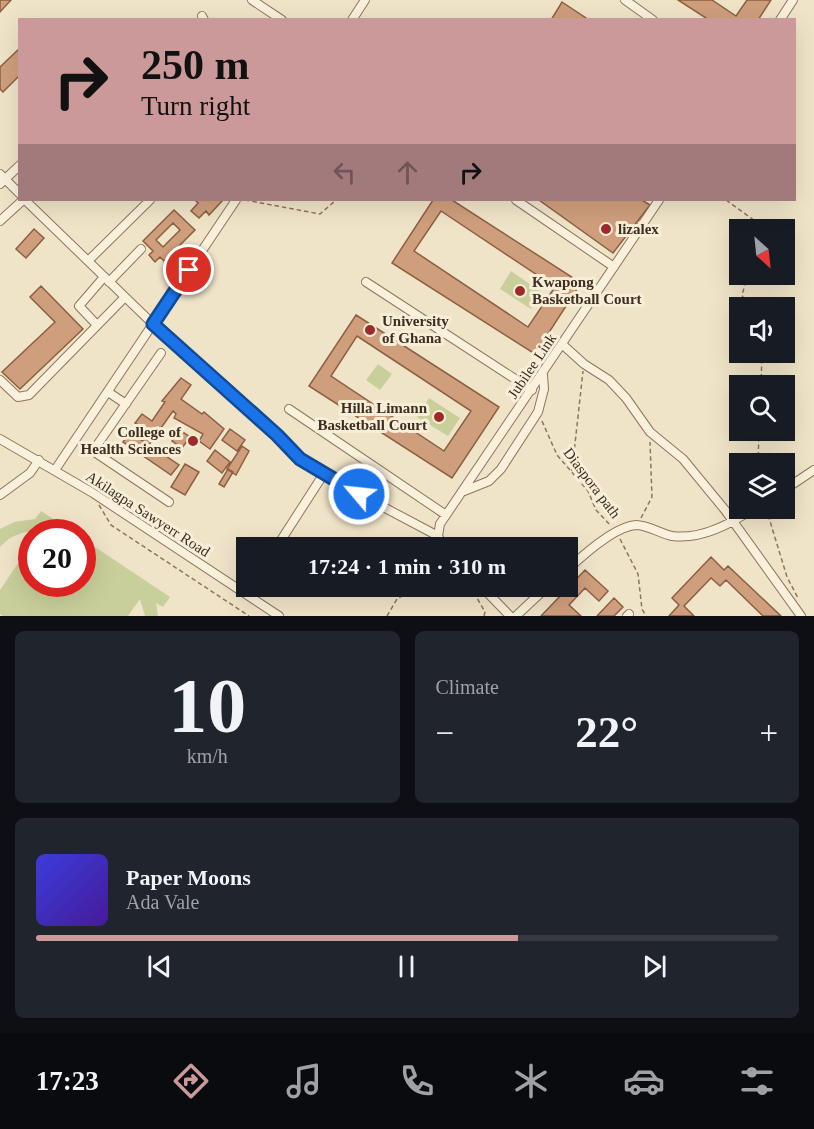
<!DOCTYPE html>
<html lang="en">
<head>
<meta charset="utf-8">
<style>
	:root { --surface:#171b24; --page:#20242c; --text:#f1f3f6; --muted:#9ea1a6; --line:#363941; --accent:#cc999b }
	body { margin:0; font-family:"Times New Roman",serif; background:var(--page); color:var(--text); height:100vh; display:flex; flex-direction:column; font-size:22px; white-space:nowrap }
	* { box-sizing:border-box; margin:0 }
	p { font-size:20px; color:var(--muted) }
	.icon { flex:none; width:33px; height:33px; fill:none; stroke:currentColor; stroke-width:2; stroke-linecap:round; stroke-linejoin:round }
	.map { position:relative; height:616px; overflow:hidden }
	.side { display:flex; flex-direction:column; gap:15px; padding:15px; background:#0d0f14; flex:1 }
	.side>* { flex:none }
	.banner { position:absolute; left:18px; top:18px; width:778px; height:183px; border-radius:0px; box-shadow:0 6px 24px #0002; background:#cc999b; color:#111; overflow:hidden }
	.needle { width:39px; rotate:153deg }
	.fabs { position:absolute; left:729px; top:219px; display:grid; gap:12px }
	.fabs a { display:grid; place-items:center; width:66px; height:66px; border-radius:0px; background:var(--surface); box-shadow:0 6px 24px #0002; font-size:30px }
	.speed { position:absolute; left:18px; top:519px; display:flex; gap:12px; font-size:30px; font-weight:700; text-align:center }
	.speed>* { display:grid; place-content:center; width:78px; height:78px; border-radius:50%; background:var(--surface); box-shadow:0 6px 24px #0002; line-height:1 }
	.speed .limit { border:9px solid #d22; background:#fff; color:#111 }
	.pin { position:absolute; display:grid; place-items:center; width:51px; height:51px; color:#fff; margin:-26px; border:3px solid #fff; border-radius:50%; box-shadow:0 2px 6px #0007 }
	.me { position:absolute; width:66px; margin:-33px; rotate:298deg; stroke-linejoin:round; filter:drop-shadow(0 0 4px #0008) }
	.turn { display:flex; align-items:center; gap:21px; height:126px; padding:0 24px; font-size:27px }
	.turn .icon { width:78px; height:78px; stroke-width:2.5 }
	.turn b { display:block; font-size:42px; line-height:51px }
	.lanes { display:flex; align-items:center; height:57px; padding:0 24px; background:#0003; justify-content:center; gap:30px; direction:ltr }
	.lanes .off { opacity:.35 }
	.big { font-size:45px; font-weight:800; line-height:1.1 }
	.side .card { flex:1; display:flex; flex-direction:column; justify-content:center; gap:9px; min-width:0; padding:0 21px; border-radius:9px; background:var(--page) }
	.side .dial { align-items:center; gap:0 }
	.dial b { font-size:78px; line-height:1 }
	.song { display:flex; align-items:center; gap:18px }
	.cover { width:72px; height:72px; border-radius:9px; background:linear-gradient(135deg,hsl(240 70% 55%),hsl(260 70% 35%)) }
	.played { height:6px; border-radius:3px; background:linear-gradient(90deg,var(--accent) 65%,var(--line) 65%) }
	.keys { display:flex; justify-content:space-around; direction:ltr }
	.heat { display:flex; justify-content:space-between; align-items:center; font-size:33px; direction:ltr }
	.side .tiles { flex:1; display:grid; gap:15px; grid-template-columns:1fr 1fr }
	.card:last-child { grid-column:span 2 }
	.trip { position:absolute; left:236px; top:537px; width:342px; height:60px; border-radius:0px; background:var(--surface); box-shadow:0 6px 24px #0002; font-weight:800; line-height:60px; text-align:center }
	.menu { display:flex; height:96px; justify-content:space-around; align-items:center; background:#090b0e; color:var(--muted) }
	.menu .icon { width:42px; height:42px }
	.menu .active { color:var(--accent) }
	.menu b { font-size:27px; color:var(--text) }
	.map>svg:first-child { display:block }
</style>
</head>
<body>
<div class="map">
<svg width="814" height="616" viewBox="0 0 814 616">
	<rect width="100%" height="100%" fill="#f0e4c8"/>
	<path fill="#c9cf9b" d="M511,271L541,292L531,309L500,289Z
		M378,364L392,374L380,390L366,380Z
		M429,398L460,418L448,436L417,417Z
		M41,511L73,532C45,533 21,524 0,547V529L14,522L35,519Z
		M83,539L170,597L163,607L156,603L158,616H145L140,599L128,616H3L0,614V590L31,544L32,584H82Z"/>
	<path fill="#cf9f7d" stroke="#8d5f41" stroke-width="1.5" fill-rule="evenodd" d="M0,0H11L0,12Z
		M678,0H712L736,16L747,0H771L758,20H709Z
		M562,2L589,20H551Z
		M20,48V75L3,92L0,89V67Z
		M195,200H223L209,215L206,211L199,218L191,211L198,203Z
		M433,200H452L581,283L535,354L392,263ZM441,211L555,287L528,327L414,251Z
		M539,200H642L650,205L613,253Z
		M174,210L195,230L164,261L160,257L155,262L149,255L153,251L143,241ZM173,223L180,230L163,247L156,240Z
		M34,229L44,238L26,258L16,249Z
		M41,286L83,329L20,389L2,372L55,322L30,297Z
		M356,315L499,407L452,478L309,386ZM357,336L471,411L444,451L331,376Z
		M181,378L191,385L181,399L202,414L204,412L224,429L210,449L199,441L203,434L174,418L176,414L173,411L149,445L140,439L146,430L135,423L142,414L152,421L165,402L162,401Z
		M230,429L245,440L237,451L222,440Z
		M180,430L190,437L182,448L172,441Z
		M130,432L179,465L171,475L123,442Z
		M242,446L249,451L236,475L227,469Z
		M215,450L230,462L222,473L207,461Z
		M185,464L199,472L185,495L171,487Z
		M228,469L233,472L224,487L219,484Z
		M711,557L724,570L728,566L781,616H763L726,580L720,586L711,578L684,606L694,616H669L679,605L672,598Z
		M585,570L608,591L599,601L585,588L569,605L581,616H541Z
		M614,598L623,607L614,616H597Z"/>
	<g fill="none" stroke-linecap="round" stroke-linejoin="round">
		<defs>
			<path id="minor" d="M252,0L282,20
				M625,0L653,20
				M202,16L204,20
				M352,20L365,0
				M780,20L793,0
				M0,174L20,194
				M0,184L20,165
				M25,200L153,324L300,459L323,475L438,536
				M516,200L614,267
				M0,221L23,200
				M88,261L150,200
				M109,282L141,249
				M366,282L532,390
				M97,325L79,306L104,277
				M563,345L584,364L609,380L626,398L650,432L683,459L725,510L801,616
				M161,353L93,451L169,502
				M0,380L18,397L29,395L125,297
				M108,392L126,404
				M289,409L446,515
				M0,439L93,493L279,616
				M55,470L236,200
				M784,490L814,470
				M464,491L489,481L501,469L538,412L544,389L543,375
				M0,495L30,473L39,460
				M276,548L323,475
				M444,548L438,536L440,524L659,200
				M567,570C582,556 615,526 636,525C648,525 661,534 672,536C701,540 731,524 754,508
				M481,586L510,616
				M516,616L548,586
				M627,616L629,614"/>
		</defs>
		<use href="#minor" stroke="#8d765c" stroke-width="10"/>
		<path stroke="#8d765c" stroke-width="1.5" stroke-dasharray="4.5 3" stroke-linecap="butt" d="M245,200L320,214L336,200
			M726,200L762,226L761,230
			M748,274L742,295L748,308
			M761,386L762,352
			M542,421L557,455L588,491L596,510L611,526
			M758,464L759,430
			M572,471L583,371
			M99,505L111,525L249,616
			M766,508L787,577L798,598
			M641,518L652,497L650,442
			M620,539L638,574L642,609L646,616
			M470,586L485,612L484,616
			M387,616L397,599L419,586"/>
		<use href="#minor" stroke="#faf1dc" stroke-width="8"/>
	</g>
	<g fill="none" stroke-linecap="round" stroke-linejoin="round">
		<defs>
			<path id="route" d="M189,270L153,324L277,435L300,459L359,494"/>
		</defs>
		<use href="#route" stroke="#114b97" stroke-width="15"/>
		<use href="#route" stroke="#1a73e8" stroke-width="10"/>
	</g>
	<g fill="#9e2a2b" stroke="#f7eed8" stroke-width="2">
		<circle cx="606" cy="229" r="6"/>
		<circle cx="520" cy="291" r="6"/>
		<circle cx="370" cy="330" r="6"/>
		<circle cx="439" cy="417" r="6"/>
		<circle cx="193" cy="441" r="6"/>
	</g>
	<g text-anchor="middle" stroke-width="6" stroke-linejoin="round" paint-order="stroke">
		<g font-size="15" font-weight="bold" fill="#3d2e20" stroke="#f7eed8" text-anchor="start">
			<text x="618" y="234">lizalex</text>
			<text x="532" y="287">Kwapong<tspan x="532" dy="17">Basketball Court</tspan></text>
			<text x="382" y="326">University<tspan x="382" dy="17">of Ghana</tspan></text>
			<text x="427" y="413" text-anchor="end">Hilla Limann<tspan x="427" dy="17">Basketball Court</tspan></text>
			<text x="181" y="437" text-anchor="end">College of<tspan x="181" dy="17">Health Sciences</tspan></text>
		</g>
		<g font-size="15" fill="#3d2e20" stroke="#f7eed8">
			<text transform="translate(532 366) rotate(-56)" y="5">Jubilee Link</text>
			<text transform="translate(592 483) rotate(53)" y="5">Diaspora path</text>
			<text transform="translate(148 514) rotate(33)" y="5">Akilagpa Sawyerr Road</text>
		</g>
	</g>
</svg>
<div class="fabs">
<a><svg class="needle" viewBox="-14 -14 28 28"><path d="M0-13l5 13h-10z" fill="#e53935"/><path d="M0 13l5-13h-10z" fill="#9ea1a6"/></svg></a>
<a><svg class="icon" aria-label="sound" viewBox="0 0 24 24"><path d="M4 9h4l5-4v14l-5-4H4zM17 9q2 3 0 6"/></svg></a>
<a><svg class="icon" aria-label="search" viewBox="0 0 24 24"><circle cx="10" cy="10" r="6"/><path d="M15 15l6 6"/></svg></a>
<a><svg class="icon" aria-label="layers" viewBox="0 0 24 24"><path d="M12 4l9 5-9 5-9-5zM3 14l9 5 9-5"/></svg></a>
</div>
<div class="speed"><div class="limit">20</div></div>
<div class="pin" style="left:189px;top:270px;background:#d93025"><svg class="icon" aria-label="arrive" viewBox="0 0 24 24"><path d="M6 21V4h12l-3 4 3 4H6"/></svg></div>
<svg class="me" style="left:359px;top:494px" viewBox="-20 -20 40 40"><circle r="17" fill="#1a73e8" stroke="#fff" stroke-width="3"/><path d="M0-11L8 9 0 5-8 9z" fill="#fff"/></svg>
<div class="trip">17:24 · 1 min · 310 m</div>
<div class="banner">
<div class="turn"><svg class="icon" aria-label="right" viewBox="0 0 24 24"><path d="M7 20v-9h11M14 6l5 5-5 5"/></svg><div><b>250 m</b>Turn right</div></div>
<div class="lanes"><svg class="icon off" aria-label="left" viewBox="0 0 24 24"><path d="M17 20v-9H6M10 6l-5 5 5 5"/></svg><svg class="icon off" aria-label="ahead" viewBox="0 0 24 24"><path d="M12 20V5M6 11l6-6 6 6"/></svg><svg class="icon" aria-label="right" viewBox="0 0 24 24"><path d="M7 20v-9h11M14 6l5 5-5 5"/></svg></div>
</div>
</div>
<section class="side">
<div class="tiles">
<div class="card dial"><b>10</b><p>km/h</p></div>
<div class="card"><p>Climate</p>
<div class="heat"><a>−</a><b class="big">22°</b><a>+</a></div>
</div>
<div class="card">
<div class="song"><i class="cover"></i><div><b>Paper Moons</b><p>Ada Vale</p></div></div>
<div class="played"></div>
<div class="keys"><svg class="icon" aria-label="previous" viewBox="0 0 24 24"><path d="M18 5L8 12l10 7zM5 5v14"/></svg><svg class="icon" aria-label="pause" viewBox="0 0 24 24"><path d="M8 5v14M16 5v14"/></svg><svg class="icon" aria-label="next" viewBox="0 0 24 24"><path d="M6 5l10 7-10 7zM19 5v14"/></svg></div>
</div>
</div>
</section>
<nav class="menu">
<b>17:23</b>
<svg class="icon active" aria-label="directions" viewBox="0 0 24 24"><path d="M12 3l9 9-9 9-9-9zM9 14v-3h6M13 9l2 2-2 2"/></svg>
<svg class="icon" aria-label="music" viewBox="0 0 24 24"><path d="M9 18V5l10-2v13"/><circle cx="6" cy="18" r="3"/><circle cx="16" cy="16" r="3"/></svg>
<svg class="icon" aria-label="phone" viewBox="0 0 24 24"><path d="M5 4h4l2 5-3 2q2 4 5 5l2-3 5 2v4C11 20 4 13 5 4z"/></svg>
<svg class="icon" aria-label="climate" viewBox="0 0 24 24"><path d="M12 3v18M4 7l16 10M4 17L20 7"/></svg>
<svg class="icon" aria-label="car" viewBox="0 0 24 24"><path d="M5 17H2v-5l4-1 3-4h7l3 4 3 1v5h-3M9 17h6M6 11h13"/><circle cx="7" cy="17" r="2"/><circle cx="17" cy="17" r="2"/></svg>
<svg class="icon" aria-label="filters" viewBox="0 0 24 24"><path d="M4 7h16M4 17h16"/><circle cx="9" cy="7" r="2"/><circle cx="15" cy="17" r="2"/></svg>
</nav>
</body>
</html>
